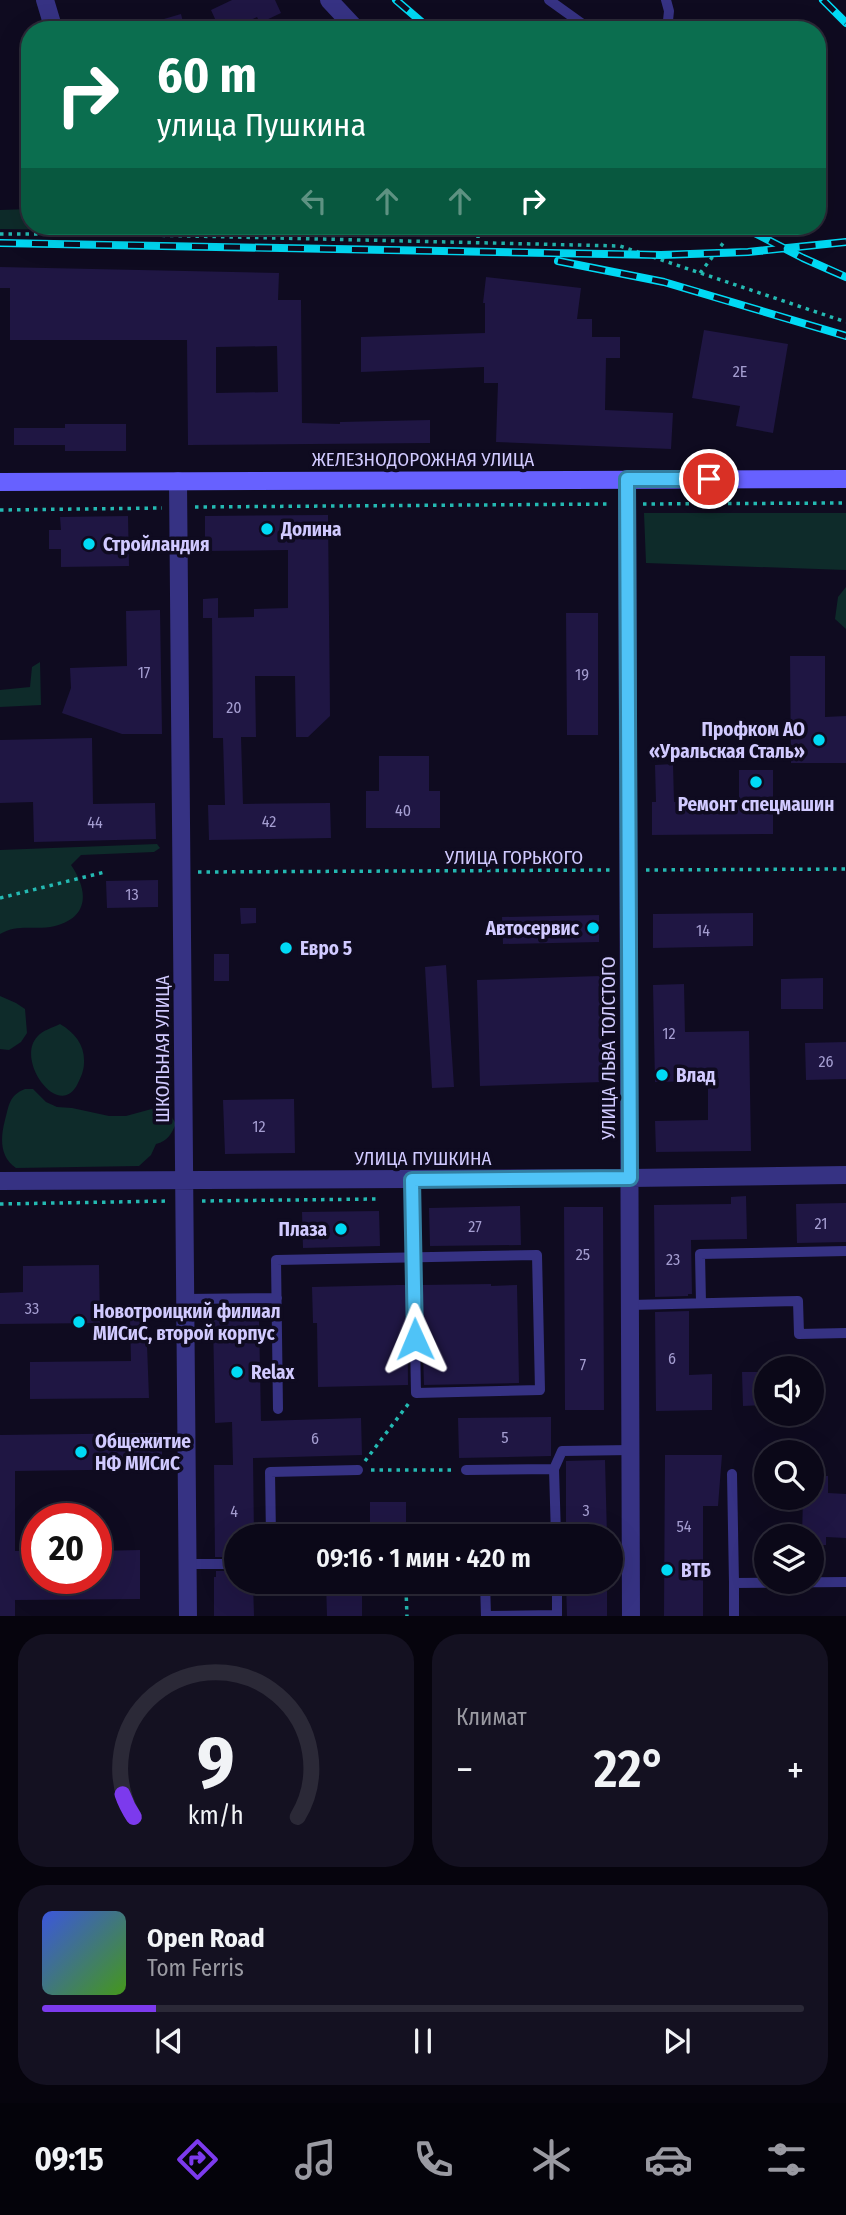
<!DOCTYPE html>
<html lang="ru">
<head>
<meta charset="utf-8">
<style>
	:root { --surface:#0b0818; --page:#141121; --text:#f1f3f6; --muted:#9a9aa2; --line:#2b2937; --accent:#7c3aed }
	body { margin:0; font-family:"Fira Sans Condensed",sans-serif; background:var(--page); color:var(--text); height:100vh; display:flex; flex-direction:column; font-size:26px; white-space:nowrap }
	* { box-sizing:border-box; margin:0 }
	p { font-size:23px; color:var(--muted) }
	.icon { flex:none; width:38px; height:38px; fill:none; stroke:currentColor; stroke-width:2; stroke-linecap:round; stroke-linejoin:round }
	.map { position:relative; height:1616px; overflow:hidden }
	.panel { display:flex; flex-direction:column; gap:18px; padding:18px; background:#06040d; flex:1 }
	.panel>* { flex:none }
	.guide { position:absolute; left:21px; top:21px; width:805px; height:214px; border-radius:28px; box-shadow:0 7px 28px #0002,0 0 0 2px var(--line); background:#0b6e4f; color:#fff; overflow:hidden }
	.fabs { position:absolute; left:754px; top:1356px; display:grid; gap:14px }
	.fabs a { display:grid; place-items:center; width:70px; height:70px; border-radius:50%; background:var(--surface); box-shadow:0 7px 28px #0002,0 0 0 2px var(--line); font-size:35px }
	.speed { position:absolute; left:21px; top:1503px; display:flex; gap:14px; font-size:35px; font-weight:700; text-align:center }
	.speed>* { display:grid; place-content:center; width:91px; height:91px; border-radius:50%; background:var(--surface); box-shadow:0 7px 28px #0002,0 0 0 2px var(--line); line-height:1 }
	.speed .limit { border:10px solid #d22; background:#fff; color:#111 }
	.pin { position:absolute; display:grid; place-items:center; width:60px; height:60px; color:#fff; margin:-30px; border:4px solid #fff; border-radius:50%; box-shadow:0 2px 7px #0007 }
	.me { position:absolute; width:77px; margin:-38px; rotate:359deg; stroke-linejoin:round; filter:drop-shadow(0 0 5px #0008) }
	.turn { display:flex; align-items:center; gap:24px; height:147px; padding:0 21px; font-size:32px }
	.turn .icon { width:91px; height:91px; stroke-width:2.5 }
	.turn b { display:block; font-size:49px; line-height:60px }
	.lanes { display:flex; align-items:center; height:66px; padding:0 21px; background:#0003; justify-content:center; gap:35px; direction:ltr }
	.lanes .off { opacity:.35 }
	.big { font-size:52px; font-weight:600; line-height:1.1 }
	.panel .tile { flex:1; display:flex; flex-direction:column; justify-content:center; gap:10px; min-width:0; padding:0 24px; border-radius:28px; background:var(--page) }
	.panel .dial { align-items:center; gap:0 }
	.dial svg { height:182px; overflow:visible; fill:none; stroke:var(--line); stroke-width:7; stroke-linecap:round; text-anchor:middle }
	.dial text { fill:var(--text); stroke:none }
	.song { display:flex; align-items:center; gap:21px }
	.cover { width:84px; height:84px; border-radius:10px; background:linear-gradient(135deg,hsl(230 70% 55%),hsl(100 70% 35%)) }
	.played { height:7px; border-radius:4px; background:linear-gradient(90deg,var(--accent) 15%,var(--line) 15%) }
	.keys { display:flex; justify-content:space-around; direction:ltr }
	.heat { display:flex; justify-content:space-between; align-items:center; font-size:38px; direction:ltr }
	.panel .tiles { flex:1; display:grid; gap:18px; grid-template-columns:1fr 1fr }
	.tile:last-child { grid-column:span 2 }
	.trip { position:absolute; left:224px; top:1524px; width:399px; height:70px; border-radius:35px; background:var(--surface); box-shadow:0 7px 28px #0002,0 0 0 2px var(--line); font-weight:600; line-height:70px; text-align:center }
	.tab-bar { display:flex; height:112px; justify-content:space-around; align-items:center; background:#04030a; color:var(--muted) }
	.tab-bar .icon { width:49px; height:49px }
	.tab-bar .active { color:var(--accent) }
	.tab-bar b { font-size:32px; color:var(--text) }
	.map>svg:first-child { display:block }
</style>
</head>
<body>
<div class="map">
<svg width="846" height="1617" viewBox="0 0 846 1617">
	<rect width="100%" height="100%" fill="#0f0b20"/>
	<path fill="#0e2b2a" d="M30,209V226H86L87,230L0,229V210Z
		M644,513H846V570L646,563Z
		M846,587V629L835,619L838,597Z
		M40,662L41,705L0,707V690L30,687L32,667Z
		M157,844L160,848L154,852L81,855L71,865C88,890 90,917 55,926C35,931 19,923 0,934V850Z
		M0,996L16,1003L25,1009L27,1033L21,1042L9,1050L0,1049Z
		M60,1024C75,1033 85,1045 84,1063C84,1070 81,1077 78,1083C60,1122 15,1061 37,1037C43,1030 52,1028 60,1024Z
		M25,1089H33L46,1102L57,1107L72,1108L109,1116H126L159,1107L167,1109L176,1124C171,1134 168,1141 156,1144L151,1155L139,1166L16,1168C0,1157 0,1139 5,1120C9,1106 9,1095 25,1089Z"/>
	<path fill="#1f1643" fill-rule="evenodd" d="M232,0H275L281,13L260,23L257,17L229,30H220L211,10Z
		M181,14L185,30H140V26Z
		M0,267L279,273L278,300H301L302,423L340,424V422L430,420V443L188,445L187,340H10V288H0ZM277,346L278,392L216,393V347Z
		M486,277L581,288L577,319H592V337H620V358H606L605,410L673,413L671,449L496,442L498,383H484V367L361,372V337L485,333V303H483Z
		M704,330L788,344L773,433L736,426L740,406L692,398Z
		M65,424H126V451H65V445H14V428H65Z
		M328,515L330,716L308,737H296L295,676H255L256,737H241L243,804L330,803L331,838L209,840L208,805H225L223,738H213L212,618L254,617V609L288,608V550L205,551V516Z
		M128,516L129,566L61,567V549H49V530H61L60,517Z
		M218,598V618H203V599Z
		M160,610L162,734H122L62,713L71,688L70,668L127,666L126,611Z
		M566,613H598V735H567Z
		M790,656H825V717L846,716V763H791Z
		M92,738L93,804L155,803L156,839L34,842L33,802L0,803V740Z
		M379,756H429V791H440V828H366V791H379Z
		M673,764L674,802H739V770H773V834L652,835V802H656L655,765Z
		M158,880V907L107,908L106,881Z
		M240,908H256V923L241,924Z
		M753,913V946L653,948V914Z
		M599,915V942L503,944L502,917Z
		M214,954H229V981H214Z
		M446,965L454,1087L432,1088L425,967Z
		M600,976L603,1082L480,1086L477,980Z
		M823,978V1009H781V979Z
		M684,984L685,1032L749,1031L751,1151L656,1152L655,1121L708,1120V1081L655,1082L653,985Z
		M846,1042V1079L806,1080L805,1043Z
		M294,1099L295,1153L225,1154L223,1100Z
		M746,1196L747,1239L691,1240L692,1294H688V1296L655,1297L654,1205L731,1204V1197Z
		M846,1203V1242L797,1243L796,1204Z
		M520,1206L521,1245L430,1246L429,1208Z
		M564,1207H603L604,1410H565Z
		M379,1211L380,1246L303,1248L302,1212Z
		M99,1265L100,1323L0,1324V1293L23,1292V1266Z
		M491,1284V1286L517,1285L519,1383L424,1385L421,1285Z
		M398,1285H407L408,1385L318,1387L317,1323H313L312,1287Z
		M689,1311V1375L712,1374V1410L656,1411L655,1312Z
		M130,1318H146L149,1398L30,1399V1362L131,1361Z
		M213,1320H259L261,1421L361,1418L362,1455L253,1458L254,1536H236V1557H215L214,1465H233L232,1422L215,1423Z
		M742,1372H766V1405L743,1406Z
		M551,1417V1456L459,1458L458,1418Z
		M162,1433V1469L15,1471V1551H37V1578H96V1551L140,1550V1599L15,1600V1616H0V1435Z
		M665,1455H722L718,1506H703V1616H664Z
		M605,1460L607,1536H566V1461Z
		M812,1476H828V1493L846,1494V1538L826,1537V1545H812V1536H802L803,1498H812Z
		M370,1502H406V1524H370Z
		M216,1571H236V1582H253L254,1616H214V1577H216Z
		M326,1582H362V1616H327Z
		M566,1582H607V1616H567Z"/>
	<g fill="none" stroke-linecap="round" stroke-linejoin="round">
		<path stroke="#24b9b2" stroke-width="3.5" stroke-dasharray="3.5 5" stroke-linecap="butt" d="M478,226V243
			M0,234H104L620,246L846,322
			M700,273L724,242
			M643,504L846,503
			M195,507L610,504
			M0,510L162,508
			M646,870L846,869
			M198,872L610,870
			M0,898L105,872
			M202,1201L376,1199
			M0,1204L169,1201
			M365,1461L409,1403
			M371,1470H454
			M406,1589L407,1617"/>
		<path stroke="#363283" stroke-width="10" d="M549,0L591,30
			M666,0L669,11L667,30
			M651,226L733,229L736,226
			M185,1299L277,1298
			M701,1303L700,1254L846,1251
			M630,1305L798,1301L799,1334L846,1333
			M278,1409L276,1260L537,1255L540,1390L416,1393L412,1179
			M554,1469L562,1451L631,1450
			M466,1470L554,1469L556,1536
			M732,1474L734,1583L846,1582
			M271,1536L270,1472L358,1470
			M611,1563L631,1562
			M188,1564H236
			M485,1582L486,1616L557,1615V1582
			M734,1583V1617"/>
		<path stroke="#363283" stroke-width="18" d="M45,0L54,30
			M329,0L357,30
			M627,479L631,1617
			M178,481L188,1617
			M0,1181L630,1178L846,1175"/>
		<path stroke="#6761ff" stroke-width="18" d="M0,482L846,479"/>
		<defs>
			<path id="rail" d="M396,0L431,30
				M823,0L846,23
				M741,226L803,258L846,277
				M0,243L661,255L748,252L846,242
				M558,261L664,282L846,336"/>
		</defs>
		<use href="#rail" stroke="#00daf5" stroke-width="8"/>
		<use href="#rail" stroke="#0f0b20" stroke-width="5" stroke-dasharray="16" stroke-linecap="butt"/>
	</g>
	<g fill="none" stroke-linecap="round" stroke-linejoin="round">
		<defs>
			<path id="route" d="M415,1339L412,1180L630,1178L627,479H709"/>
		</defs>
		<use href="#route" stroke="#337fa1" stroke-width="18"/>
		<use href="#route" stroke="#4fc3f7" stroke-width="12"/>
	</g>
	<g fill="#00daf5" stroke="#0f0b20" stroke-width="2.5">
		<circle cx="267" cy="529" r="7"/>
		<circle cx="89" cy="544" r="7"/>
		<circle cx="819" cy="740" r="7"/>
		<circle cx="756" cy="782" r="7"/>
		<circle cx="593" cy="928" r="7"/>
		<circle cx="286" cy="948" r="7"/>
		<circle cx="662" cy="1075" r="7"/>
		<circle cx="341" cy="1229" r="7"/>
		<circle cx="79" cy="1322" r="7"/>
		<circle cx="237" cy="1372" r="7"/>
		<circle cx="81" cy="1452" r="7"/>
		<circle cx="667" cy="1570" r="7"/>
	</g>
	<g text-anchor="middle" stroke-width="7" stroke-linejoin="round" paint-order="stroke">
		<g font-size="16" fill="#a49dd0">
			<text x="740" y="377">2Е</text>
			<text x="144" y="678">17</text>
			<text x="582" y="680">19</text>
			<text x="234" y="713">20</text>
			<text x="403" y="816">40</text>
			<text x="269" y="827">42</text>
			<text x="95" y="828">44</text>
			<text x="132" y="900">13</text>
			<text x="703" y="936">14</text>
			<text x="669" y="1039">12</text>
			<text x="826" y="1067">26</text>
			<text x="259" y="1132">12</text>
			<text x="821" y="1229">21</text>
			<text x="475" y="1232">27</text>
			<text x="583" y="1260">25</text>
			<text x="673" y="1265">23</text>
			<text x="32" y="1314">33</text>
			<text x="672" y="1364">6</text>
			<text x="583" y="1370">7</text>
			<text x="505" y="1443">5</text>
			<text x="315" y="1444">6</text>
			<text x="586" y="1516">3</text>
			<text x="234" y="1517">4</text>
			<text x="684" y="1532">54</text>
		</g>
		<g font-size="19" fill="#d1caff" stroke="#0f0b20">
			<text x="423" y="466">ЖЕЛЕЗНОДОРОЖНАЯ УЛИЦА</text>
			<text x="514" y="864">УЛИЦА ГОРЬКОГО</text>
			<text transform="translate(608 1048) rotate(-90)" y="7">УЛИЦА ЛЬВА ТОЛСТОГО</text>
			<text transform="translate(162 1049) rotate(-90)" y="7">ШКОЛЬНАЯ УЛИЦА</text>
			<text x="423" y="1165">УЛИЦА ПУШКИНА</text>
		</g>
		<g font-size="19" font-weight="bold" fill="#d1caff" stroke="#0f0b20" text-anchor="start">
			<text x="281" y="536">Долина</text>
			<text x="103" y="551">Стройландия</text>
			<text x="805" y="736" text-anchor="end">Профком АО<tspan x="805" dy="22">«Уральская Сталь»</tspan></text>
			<text x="756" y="811" text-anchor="middle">Ремонт спецмашин</text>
			<text x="579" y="935" text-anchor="end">Автосервис</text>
			<text x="300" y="955">Евро 5</text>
			<text x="676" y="1082">Влад</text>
			<text x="327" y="1236" text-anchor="end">Плаза</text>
			<text x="93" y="1318">Новотроицкий филиал<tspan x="93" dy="22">МИСиС, второй корпус</tspan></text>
			<text x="251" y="1379">Relax</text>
			<text x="95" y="1448">Общежитие<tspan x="95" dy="22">НФ МИСиС</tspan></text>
			<text x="681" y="1577">ВТБ</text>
		</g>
	</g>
</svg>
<div class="fabs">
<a><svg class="icon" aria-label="sound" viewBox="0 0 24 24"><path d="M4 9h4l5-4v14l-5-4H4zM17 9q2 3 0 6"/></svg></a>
<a><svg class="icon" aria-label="search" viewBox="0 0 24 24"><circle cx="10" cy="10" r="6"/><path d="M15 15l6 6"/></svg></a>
<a><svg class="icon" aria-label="layers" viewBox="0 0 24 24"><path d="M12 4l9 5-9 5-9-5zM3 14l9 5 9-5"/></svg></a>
</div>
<div class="speed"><div class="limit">20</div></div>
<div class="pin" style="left:709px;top:479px;background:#d93025"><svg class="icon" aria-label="arrive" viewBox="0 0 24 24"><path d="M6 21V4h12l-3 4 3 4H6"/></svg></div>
<svg class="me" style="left:415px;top:1339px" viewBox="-20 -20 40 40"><path d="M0-17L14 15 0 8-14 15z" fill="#4fc3f7" stroke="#fff" stroke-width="4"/></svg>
<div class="trip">09:16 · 1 мин · 420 m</div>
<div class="guide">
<div class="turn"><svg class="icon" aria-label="right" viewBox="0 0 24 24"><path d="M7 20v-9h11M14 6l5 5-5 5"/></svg><div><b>60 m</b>улица Пушкина</div></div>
<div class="lanes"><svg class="icon off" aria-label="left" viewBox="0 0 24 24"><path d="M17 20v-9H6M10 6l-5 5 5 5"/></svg><svg class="icon off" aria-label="ahead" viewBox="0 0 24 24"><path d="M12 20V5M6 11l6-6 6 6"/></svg><svg class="icon off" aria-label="ahead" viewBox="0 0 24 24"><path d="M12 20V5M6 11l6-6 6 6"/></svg><svg class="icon" aria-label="right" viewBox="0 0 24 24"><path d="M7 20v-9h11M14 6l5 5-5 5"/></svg></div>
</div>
</div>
<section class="panel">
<div class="tiles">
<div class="tile dial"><svg viewBox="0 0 100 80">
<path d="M14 69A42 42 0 1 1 86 69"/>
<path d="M14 69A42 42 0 0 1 9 59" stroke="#7c3aed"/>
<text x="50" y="56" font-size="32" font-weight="700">9</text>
<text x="50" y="72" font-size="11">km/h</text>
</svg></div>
<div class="tile"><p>Климат</p>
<div class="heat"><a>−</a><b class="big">22°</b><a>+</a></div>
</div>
<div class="tile">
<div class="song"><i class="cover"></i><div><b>Open Road</b><p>Tom Ferris</p></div></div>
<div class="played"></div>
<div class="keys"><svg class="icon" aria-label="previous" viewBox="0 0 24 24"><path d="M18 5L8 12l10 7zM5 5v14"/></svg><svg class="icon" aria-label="pause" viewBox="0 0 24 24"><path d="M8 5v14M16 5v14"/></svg><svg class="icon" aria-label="next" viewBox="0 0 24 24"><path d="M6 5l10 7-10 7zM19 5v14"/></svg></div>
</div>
</div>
</section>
<nav class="tab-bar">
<b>09:15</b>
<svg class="icon active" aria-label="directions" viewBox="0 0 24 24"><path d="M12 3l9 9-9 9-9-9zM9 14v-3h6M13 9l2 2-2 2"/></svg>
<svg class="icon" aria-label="music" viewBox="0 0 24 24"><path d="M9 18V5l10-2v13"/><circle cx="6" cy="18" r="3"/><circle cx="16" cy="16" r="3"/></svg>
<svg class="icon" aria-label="phone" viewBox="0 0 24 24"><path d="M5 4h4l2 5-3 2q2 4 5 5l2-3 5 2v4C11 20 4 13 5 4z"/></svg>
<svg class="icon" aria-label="climate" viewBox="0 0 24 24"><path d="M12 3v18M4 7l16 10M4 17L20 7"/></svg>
<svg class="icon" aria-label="car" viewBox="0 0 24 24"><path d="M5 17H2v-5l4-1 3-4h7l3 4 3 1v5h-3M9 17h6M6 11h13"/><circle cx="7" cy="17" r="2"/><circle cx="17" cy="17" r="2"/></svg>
<svg class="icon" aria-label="filters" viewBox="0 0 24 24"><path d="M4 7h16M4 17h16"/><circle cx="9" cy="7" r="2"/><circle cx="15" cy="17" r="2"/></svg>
</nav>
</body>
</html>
